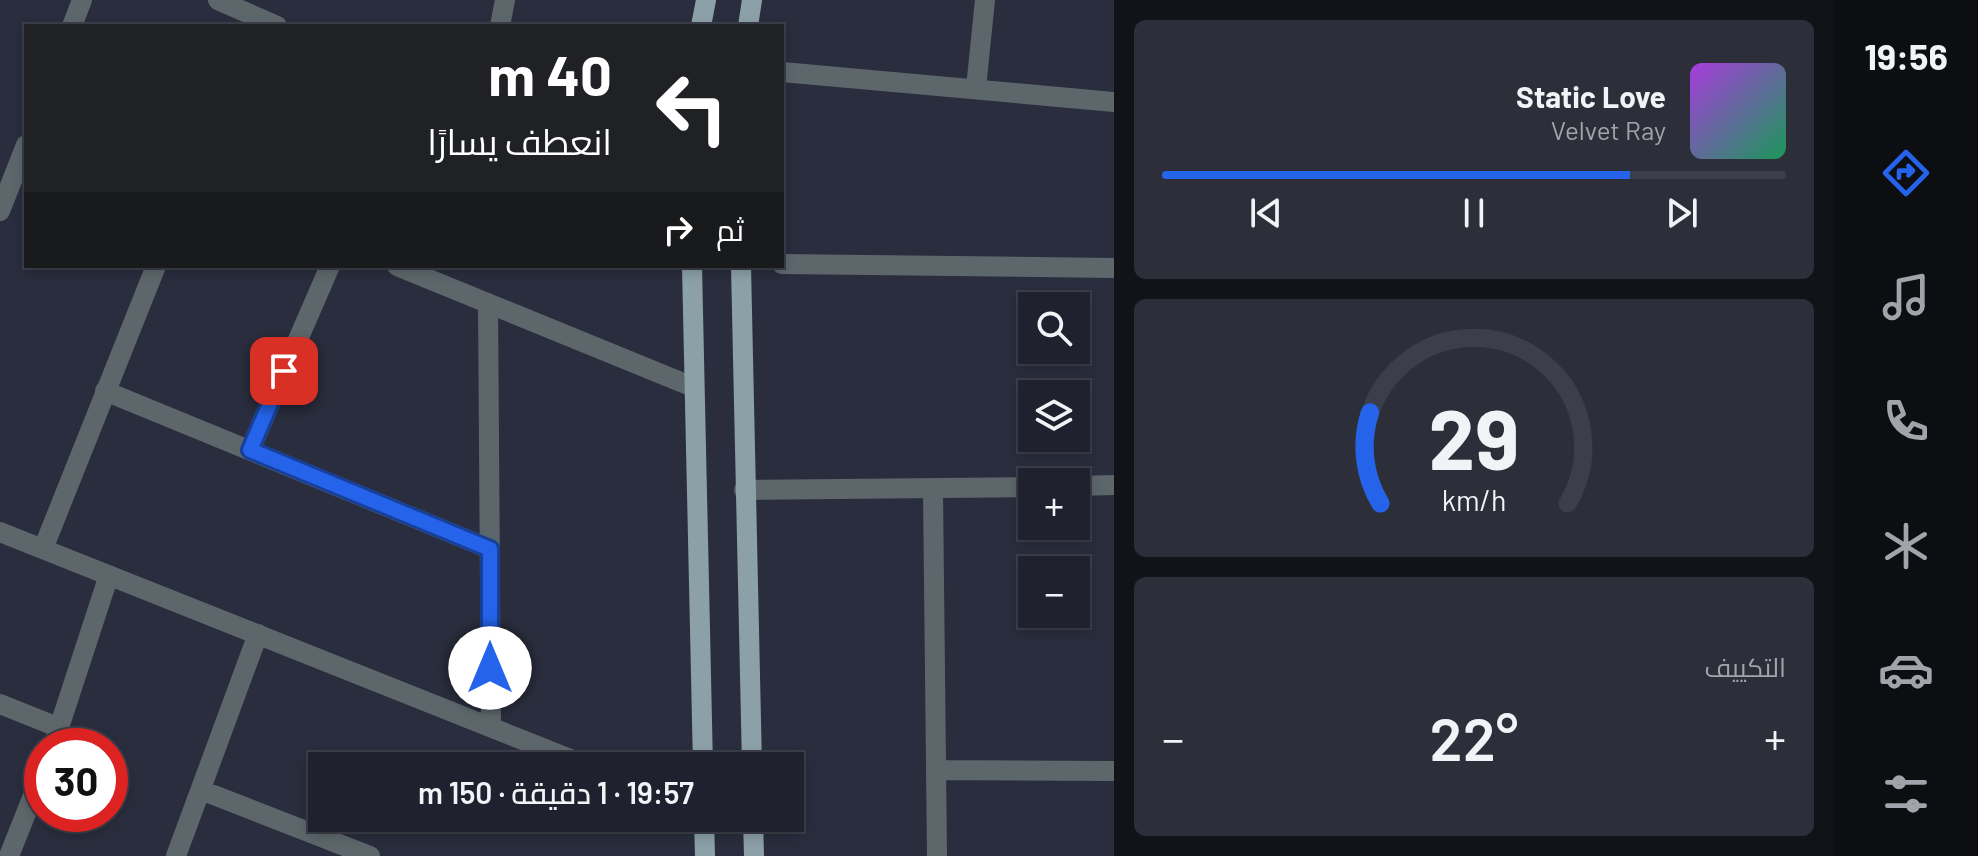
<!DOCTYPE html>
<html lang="ar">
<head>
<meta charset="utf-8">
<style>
	:root { --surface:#1f222e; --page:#2c2f3a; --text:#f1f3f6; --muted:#a1a4aa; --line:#3c3f4a; --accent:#2563eb }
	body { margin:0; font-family:Barlow,Cairo,sans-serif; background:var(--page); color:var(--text); direction:rtl; height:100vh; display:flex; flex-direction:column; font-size:30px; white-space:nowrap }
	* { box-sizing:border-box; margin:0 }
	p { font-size:26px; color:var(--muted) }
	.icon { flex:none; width:44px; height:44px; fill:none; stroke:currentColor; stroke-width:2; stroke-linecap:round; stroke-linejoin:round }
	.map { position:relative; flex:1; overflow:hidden; direction:ltr }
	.drawer { display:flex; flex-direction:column; gap:20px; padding:20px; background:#111319; width:720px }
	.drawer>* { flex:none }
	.hud { position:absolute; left:24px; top:24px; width:760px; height:244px; border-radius:0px; box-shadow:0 4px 12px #0003,0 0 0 2px var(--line); direction:rtl; background:#202124; color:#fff; overflow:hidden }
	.tools { position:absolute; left:1018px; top:292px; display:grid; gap:16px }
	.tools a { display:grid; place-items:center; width:72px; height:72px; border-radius:0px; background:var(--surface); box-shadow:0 4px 12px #0003,0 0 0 2px var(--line); font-size:40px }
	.speed { position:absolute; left:24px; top:728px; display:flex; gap:16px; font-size:40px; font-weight:700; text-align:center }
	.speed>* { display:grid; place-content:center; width:104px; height:104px; border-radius:50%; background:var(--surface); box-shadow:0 4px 12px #0003,0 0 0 2px var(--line); line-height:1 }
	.speed .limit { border:12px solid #d22; background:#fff; color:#111 }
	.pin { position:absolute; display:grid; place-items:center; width:68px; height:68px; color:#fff; margin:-34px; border-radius:16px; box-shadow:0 4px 12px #0006 }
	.me { position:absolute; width:88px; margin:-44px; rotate:0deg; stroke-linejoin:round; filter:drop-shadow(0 0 6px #0008) }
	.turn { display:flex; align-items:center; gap:28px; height:168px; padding:0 40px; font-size:36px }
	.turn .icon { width:104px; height:104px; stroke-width:2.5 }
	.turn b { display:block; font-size:56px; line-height:68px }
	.then { display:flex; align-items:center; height:76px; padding:0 40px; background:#0003; gap:16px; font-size:30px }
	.big { font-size:60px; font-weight:600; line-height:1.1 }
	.drawer .card { flex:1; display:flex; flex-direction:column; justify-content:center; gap:12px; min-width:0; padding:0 28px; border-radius:12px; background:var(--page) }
	.drawer .dial { align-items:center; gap:0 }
	.dial svg { height:208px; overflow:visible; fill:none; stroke:var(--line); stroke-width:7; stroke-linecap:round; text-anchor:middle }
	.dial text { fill:var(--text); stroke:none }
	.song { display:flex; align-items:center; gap:24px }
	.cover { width:96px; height:96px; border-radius:12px; background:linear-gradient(135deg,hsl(280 70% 55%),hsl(150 70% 35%)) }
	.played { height:8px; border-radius:4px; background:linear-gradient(90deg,var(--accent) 75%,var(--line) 75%) }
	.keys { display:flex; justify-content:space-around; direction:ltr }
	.heat { display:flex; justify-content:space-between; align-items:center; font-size:44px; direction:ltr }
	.trip { position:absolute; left:308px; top:752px; width:496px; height:80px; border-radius:0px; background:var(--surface); box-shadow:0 4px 12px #0003,0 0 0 2px var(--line); font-weight:600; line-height:80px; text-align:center; direction:rtl }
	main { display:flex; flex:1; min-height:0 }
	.tab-bar { display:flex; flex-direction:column; width:144px; justify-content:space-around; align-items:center; background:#0c0e12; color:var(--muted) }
	.tab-bar .icon { width:56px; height:56px }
	.tab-bar .current { color:var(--accent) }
	.tab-bar b { font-size:36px; color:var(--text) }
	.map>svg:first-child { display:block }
</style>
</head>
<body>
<main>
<nav class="tab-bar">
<b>19:56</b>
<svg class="icon current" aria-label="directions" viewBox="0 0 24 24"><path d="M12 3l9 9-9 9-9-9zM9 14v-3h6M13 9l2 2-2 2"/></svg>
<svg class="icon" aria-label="music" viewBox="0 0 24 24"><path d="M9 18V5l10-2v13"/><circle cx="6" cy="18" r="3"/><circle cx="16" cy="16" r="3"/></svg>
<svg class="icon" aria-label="phone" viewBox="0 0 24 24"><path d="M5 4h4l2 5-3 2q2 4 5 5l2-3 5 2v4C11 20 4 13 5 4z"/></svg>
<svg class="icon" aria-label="climate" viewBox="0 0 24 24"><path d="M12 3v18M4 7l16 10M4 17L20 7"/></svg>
<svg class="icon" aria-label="car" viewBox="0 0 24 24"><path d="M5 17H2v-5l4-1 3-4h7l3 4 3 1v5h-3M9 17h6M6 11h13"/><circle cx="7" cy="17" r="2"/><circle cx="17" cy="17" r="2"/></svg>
<svg class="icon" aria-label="filters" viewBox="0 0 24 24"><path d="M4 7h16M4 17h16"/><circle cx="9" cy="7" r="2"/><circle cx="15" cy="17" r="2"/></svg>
</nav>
<section class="drawer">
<div class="card">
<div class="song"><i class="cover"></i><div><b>Static Love</b><p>Velvet Ray</p></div></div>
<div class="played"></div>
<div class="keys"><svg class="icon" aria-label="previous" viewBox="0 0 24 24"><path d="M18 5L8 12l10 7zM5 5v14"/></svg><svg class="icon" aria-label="pause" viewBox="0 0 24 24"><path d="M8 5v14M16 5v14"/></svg><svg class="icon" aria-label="next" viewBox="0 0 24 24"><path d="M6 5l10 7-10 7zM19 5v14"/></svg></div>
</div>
<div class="card dial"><svg viewBox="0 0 100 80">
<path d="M14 69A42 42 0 1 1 86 69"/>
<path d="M14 69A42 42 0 0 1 10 34" stroke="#2563eb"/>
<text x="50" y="56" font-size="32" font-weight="700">29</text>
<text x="50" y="72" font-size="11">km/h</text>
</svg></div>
<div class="card"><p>التكييف</p>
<div class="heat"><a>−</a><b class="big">22°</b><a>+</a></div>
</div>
</section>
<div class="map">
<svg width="1114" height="856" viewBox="0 0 1114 856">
	<rect width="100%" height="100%" fill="#292d3d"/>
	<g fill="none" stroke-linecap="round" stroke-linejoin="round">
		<path stroke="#5d676b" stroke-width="20" d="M218,0L277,26
			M72,26L82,0
			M500,26L505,0
			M782,72L1114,102
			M976,88L985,0
			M0,211L26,145
			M782,264L1114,268
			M397,266L693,387
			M488,303L491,727
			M105,391L490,549
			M250,450L330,266
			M1076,486L1114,485
			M744,490L1032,487
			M933,490L937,856
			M0,532L588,766
			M43,549L156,266
			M0,704L60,728
			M53,746L109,575
			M936,770L1114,771
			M201,790L370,856
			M9,856L42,773
			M176,856L258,634"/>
		<path stroke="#8ca0a8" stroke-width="20" d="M701,26L706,0
			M748,26L752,0
			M692,266L703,766
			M741,266L752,766
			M704,818L705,856
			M753,818L754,856"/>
	</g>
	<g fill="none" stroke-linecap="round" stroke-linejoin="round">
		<defs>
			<path id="route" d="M284,371L250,450L490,549V668"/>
		</defs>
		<use href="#route" stroke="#184099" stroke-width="20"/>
		<use href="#route" stroke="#2563eb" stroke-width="14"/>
	</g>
</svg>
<div class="tools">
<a><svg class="icon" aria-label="search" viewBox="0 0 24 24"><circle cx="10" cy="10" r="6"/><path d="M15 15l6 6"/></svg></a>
<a><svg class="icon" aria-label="layers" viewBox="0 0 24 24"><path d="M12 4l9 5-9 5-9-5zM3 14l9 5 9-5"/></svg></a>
<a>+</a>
<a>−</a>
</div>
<div class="speed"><div class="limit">30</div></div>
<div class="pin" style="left:284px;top:371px;background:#d93025"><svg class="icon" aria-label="arrive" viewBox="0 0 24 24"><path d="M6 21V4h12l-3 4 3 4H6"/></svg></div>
<svg class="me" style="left:490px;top:668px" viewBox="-20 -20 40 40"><circle r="19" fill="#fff"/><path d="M0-13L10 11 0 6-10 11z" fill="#2563eb"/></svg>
<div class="trip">19:57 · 1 دقيقة · 150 m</div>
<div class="hud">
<div class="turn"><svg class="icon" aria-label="left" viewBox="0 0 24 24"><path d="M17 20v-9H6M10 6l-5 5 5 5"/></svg><div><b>40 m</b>انعطف يسارًا</div></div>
<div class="then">ثم<svg class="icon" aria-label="right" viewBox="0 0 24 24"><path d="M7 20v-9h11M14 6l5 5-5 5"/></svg></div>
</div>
</div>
</main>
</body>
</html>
